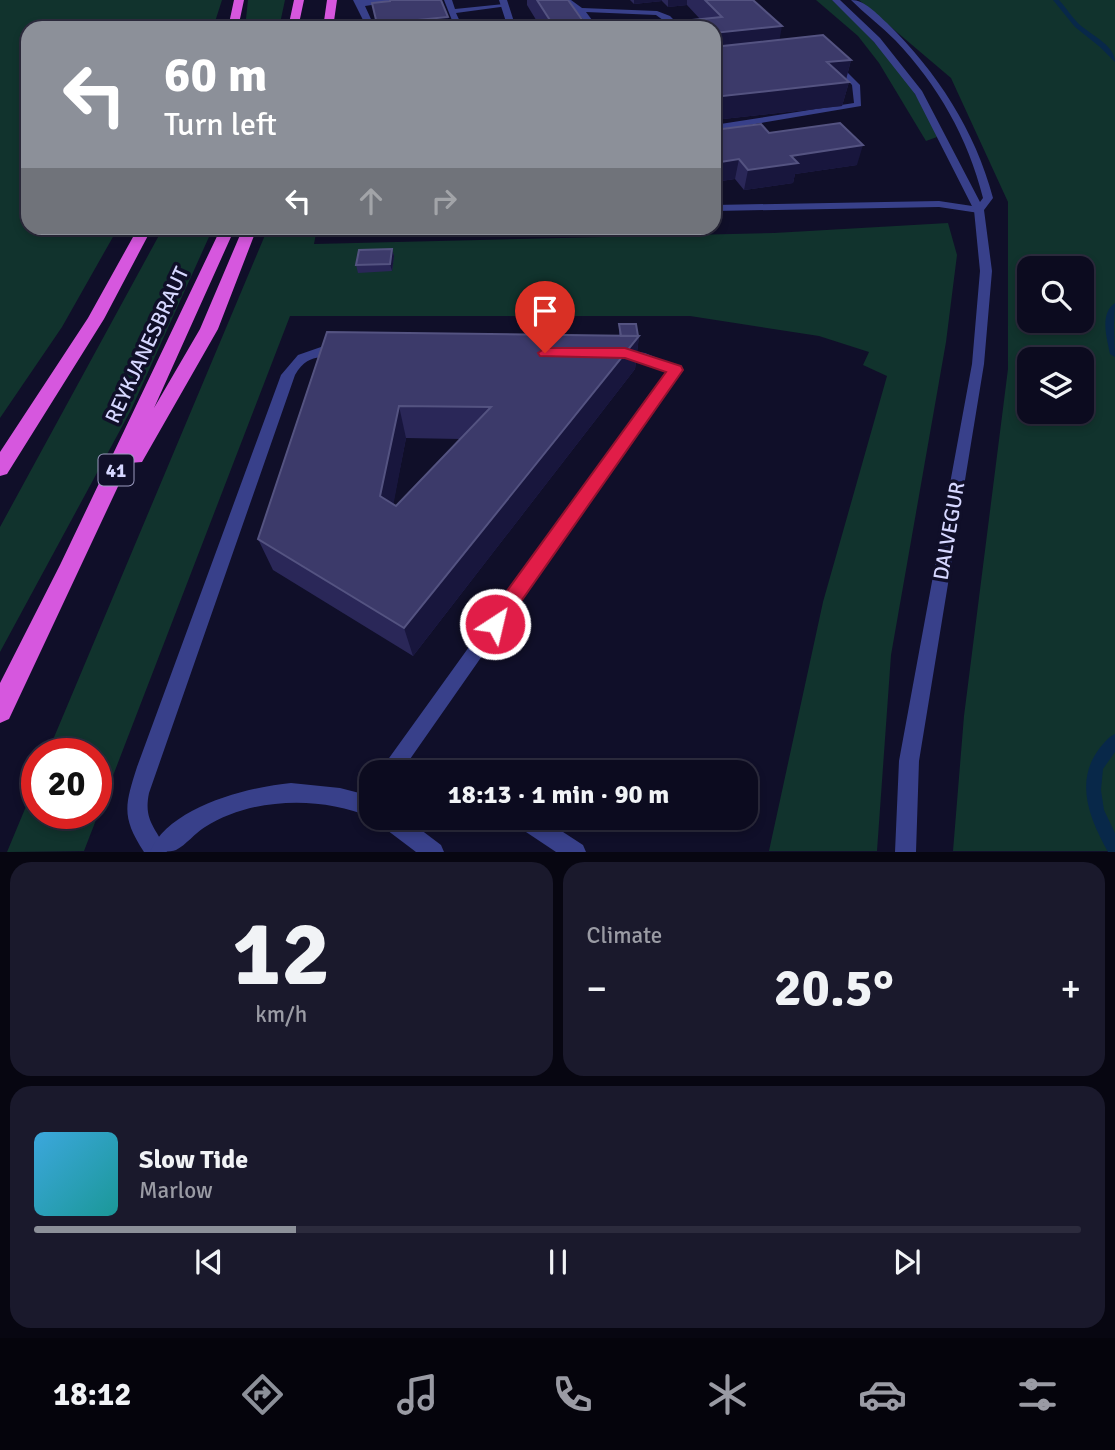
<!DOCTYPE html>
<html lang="en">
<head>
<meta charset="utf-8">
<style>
	:root { --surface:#0c0b1f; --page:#1a192c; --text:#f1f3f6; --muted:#9a9ba4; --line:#2c2b3d; --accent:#8c9099 }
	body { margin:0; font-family:Signika,sans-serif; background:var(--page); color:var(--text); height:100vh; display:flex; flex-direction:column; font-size:26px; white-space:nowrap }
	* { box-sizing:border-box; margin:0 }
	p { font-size:23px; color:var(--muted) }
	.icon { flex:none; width:38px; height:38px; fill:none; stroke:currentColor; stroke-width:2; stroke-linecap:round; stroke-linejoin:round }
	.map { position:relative; height:852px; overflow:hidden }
	.side { display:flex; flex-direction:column; gap:10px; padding:10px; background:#070611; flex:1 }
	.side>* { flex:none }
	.hud { position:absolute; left:21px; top:21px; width:700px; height:214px; border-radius:21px; box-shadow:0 4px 10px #0003,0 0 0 2px var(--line); background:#8c9099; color:#fff; overflow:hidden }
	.tools { position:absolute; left:1017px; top:256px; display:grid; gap:14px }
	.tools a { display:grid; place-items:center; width:77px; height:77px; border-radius:14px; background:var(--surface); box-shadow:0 4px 10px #0003,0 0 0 2px var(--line); font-size:35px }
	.speed { position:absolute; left:21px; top:738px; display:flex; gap:14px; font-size:35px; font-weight:700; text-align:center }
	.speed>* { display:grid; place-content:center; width:91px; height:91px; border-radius:50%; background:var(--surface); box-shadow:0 4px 10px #0003,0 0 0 2px var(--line); line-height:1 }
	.speed .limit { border:10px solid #d22; background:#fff; color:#111 }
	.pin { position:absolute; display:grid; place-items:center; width:60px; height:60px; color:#fff; margin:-72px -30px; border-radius:50% 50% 50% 0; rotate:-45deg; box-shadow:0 0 7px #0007 }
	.pin .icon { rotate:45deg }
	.me { position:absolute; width:77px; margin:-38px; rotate:35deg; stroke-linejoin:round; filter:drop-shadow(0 0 5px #0008) }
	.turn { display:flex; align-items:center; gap:24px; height:147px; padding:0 28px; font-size:32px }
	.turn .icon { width:91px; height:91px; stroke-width:2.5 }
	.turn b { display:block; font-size:49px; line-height:60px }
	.lanes { display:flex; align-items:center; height:66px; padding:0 28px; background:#0003; justify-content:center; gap:35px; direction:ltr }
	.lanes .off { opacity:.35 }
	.big { font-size:52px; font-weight:700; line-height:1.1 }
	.side .widget { flex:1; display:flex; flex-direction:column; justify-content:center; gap:10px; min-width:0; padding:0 24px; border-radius:21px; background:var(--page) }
	.side .dial { align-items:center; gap:0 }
	.dial b { font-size:91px; line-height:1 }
	.song { display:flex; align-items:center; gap:21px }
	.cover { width:84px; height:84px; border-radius:10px; background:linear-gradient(135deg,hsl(200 70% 55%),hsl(180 70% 35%)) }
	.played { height:7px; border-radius:4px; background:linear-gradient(90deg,var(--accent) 25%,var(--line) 25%) }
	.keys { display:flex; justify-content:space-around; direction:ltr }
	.heat { display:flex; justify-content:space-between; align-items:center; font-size:38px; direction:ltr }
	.side .tiles { flex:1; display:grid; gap:10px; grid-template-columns:1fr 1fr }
	.widget:last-child { grid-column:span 2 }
	.trip { position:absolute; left:359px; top:760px; width:399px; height:70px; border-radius:21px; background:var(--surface); box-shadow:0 4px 10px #0003,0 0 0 2px var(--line); font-weight:700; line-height:70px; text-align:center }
	.dock { display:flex; height:112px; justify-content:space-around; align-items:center; background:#05040c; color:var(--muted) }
	.dock .icon { width:49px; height:49px }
	.dock .selected { color:var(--accent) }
	.dock b { font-size:32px; color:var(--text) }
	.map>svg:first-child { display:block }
</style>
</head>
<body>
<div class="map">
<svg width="1115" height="852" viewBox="0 0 1115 852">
	<rect width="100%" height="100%" fill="#100f29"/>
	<path fill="#11332d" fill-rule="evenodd" d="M0,0H222L213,28H28V228H118L62,327L0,418Z
		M248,0H285L279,28H245Z
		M816,0H832C874,40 916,82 937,137L926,141L879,63L858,36Z
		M859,0H1115V851H953L964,716L1008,369V202L951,78ZM1029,268H1082V320H1029ZM1029,359H1082V411H1029Z
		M948,223L957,255L946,342L891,655L877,851H769L823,602L887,376L863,365L869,352L819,336L690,316H290L84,851L7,852L37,780V814H96V754H47L268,228H317L314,244L774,233Z
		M163,228H213L131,410L0,652V527Z"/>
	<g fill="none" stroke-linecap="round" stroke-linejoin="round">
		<path fill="#082849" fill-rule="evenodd" d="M1053,0H1059C1066,7 1070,15 1077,22C1088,34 1115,44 1115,62L1100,47L1075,27Z
			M1115,303L1114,325L1115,357L1110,354C1107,338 1099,314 1115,303Z
			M1115,734V752L1103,769L1101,790L1104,810L1115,833V852H1108C1090,820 1074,782 1099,749C1104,743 1108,737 1115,734Z"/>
		<path fill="#38408a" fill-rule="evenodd" d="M353,0H405L365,6L375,28H367Z
			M444,0H452L455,9L504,4L508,6L456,13L463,28H455Z
			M563,0H571L582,8L657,11L670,16L682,28H674L656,15L586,12L598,28H590L577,12Z
			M834,59L860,85L861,106L714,131V125L854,103L852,85L830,61Z
			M939,201L979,207L984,210L979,213L939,207L714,211V205Z
			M321,347H337L343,351C329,364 311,347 295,375L149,793C143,822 157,828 167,852H144C121,817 125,805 137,767L281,375L298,355Z
			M620,349L645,353L680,367L682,370L401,772H379L667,372L638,360L615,356L614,353Z
			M511,817H540L583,845L586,852H556L514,824Z"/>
		<path fill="#38408a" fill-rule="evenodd" d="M499,0H507L516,28H508Z
			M291,783L340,788L371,796V817C320,796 253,797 205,827C195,833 186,845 176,850C170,852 157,852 150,852C168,807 248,787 291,783Z
			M376,817H404L441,845L444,852H416L379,824Z"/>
		<path fill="#38408a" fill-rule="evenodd" d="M832,0H840L880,38L922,91L980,202L983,198C968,138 938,85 895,40C881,26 865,14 851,0C865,0 877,14 887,23C937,72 975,130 993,198L984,210L992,271L984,364L919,761L916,852H895L899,761L972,364L980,271L974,210L915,94L874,42Z"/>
		<path fill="#d657de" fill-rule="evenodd" d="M234,0H244L238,28H228Z
			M294,0H304L298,28H288Z
			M327,0H337L333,28H323Z
			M138,228H152L104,319L7,474L0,476V452L88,318Z
			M221,228H235L154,408L200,329L243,228H257L218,329L142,462L129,463L9,719L0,723V683L60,565Z"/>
	</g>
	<path fill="#2a2758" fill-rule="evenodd" d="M527,0H568L588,28H541L527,5Z
		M630,0H753L779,40L851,60L846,80L849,82L842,106L714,120V28L700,19L687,5L668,7L662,1L634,4Z
		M714,130L769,133L857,165L795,174L793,183L744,190L735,179L714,182Z
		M392,249L394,256L392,271L358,273L356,265Z
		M619,324L639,336L635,369L413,656L273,570L258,539L327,332L619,336ZM406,438L460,439L396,506L393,504Z"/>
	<path fill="#18163d" d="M634,0H662V1L634,4Z
		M668,0H687V5L668,7Z
		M448,17L449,28H378L377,24Z
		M782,26L778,48L714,55V33Z
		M851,60L845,83L849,82L842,106L714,120V97L827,62Z
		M863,145L857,165L795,174L793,183L744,190L748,170L791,156Z
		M739,159L735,179L714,182V163Z
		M392,249L394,256L392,271L390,264Z
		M639,336L635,369L413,656L404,628Z
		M399,406L406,438L389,528L380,496Z"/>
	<path fill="#3c3a6a" stroke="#545381" stroke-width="2" fill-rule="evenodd" d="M390,0H441L448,17L377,24L372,3L390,1Z
		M537,0H568L588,28H555Z
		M705,0H753L782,26L714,33V28H612L722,17Z
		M823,35L851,60L827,62L849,82L714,97V47Z
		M840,123L863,145L791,156L798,163L748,170L739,159L714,163V137H719L714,130L761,124L769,133Z
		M392,249L390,264L356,265L359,250Z
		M619,324H636L638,336H621Z
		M327,332L639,336L404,628L258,539ZM399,406L491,407L396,506L380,496Z"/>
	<path fill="#e11d48" stroke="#92132f" stroke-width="2" d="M545,348H625L681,366L683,370L501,630L495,633L488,630L485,624L488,617L666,372L625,358L540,356L538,353Z"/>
	<g text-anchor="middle" stroke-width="7" stroke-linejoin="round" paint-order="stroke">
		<rect fill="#100f29" stroke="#9b9bbf" stroke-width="2" x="98.5" y="454.5" width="35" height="31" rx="5"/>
		<g font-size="19" font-weight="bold" fill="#d6d7ff">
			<text x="116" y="477">41</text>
		</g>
		<g font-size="21" fill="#d6d7ff" stroke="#100f29">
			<text transform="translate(147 345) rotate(-65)" y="7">REYKJANESBRAUT</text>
			<text transform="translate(949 531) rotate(-80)" y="7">DALVEGUR</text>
		</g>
	</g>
</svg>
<div class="tools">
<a><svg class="icon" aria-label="search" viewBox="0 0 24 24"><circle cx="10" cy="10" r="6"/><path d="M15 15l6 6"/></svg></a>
<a><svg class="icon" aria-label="layers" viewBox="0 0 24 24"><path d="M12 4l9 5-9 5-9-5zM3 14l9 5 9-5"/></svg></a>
</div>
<div class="speed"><div class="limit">20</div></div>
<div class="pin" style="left:545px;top:353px;background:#d93025"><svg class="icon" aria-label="arrive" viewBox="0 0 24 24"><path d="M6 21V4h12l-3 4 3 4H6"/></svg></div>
<svg class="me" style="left:495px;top:624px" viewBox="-20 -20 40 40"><circle r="17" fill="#e11d48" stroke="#fff" stroke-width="3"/><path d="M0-11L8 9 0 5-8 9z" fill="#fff"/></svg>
<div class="trip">18:13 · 1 min · 90 m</div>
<div class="hud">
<div class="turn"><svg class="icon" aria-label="left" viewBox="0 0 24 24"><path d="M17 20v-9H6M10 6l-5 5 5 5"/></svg><div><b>60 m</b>Turn left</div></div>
<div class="lanes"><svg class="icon" aria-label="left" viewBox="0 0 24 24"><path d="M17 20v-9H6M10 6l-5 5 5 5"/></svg><svg class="icon off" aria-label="ahead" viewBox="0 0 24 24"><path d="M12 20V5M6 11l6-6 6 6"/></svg><svg class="icon off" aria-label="right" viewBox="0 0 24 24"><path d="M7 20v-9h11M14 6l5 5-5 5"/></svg></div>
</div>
</div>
<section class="side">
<div class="tiles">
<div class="widget dial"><b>12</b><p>km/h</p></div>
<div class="widget"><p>Climate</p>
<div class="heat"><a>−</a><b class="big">20.5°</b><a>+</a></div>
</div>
<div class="widget">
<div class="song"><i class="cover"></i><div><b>Slow Tide</b><p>Marlow</p></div></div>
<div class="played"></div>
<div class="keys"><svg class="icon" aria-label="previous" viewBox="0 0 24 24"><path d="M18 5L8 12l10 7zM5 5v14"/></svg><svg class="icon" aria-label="pause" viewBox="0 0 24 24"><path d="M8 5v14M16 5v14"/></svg><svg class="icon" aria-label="next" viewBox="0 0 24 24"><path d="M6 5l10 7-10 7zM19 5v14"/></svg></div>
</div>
</div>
</section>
<nav class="dock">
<b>18:12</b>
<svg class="icon selected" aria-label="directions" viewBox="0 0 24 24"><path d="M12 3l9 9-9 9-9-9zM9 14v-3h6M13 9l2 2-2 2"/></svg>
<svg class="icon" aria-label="music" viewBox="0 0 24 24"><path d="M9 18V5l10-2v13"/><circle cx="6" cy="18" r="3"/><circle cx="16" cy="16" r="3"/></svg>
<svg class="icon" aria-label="phone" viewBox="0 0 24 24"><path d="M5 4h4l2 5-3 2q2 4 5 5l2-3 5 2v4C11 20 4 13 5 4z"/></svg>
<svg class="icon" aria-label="climate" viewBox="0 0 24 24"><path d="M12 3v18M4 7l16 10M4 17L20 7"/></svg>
<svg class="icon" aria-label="car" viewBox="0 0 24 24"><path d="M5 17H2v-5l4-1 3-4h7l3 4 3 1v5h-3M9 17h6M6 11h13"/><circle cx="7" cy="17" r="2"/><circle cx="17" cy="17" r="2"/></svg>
<svg class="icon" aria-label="filters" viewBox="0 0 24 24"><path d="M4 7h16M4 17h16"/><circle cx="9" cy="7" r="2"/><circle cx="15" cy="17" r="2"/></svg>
</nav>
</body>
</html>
